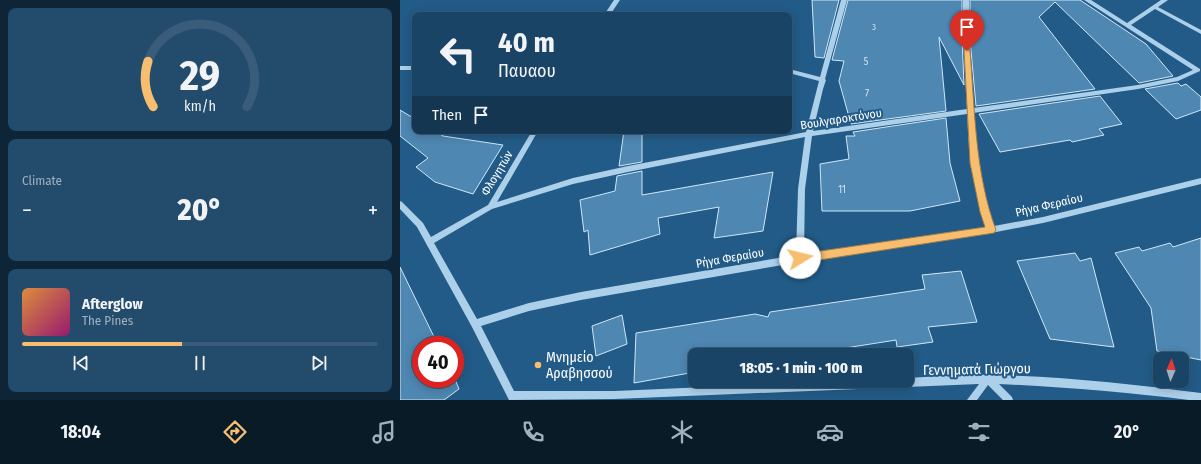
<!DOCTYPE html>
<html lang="en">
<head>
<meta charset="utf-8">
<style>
	:root { --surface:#1a4465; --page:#234b6b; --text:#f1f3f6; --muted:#9fb0bf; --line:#385c79; --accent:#f6be6e }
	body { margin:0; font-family:"Fira Sans Condensed",sans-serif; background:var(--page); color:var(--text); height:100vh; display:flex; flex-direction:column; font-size:15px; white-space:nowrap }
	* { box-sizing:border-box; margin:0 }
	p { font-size:13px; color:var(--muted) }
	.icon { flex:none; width:22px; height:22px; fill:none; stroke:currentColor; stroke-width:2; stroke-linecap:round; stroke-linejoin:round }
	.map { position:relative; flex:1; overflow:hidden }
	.drawer { display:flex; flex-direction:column; gap:8px; padding:8px; background:#0e2538; width:400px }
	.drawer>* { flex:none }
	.top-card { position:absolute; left:12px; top:12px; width:380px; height:122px; border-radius:8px; box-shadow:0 2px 10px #0003,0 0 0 1px var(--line); background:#1a4465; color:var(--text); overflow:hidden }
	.needle { width:26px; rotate:3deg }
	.controls { position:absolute; left:753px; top:352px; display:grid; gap:8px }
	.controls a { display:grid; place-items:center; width:36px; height:36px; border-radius:8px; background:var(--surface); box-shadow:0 2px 10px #0003,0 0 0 1px var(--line); font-size:20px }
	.speed { position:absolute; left:12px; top:336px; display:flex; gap:8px; font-size:20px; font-weight:700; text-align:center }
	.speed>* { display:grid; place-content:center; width:52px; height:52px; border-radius:50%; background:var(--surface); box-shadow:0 2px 10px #0003,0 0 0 1px var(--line); line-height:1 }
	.speed .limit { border:6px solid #d22; background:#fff; color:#111 }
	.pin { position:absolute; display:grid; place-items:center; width:34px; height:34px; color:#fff; margin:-41px -17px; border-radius:50% 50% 50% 0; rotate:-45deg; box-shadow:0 0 4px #0007 }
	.pin .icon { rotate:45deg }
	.me { position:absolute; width:44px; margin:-22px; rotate:81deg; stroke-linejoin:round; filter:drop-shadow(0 0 3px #0008) }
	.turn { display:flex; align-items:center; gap:14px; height:84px; padding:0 20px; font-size:18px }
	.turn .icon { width:52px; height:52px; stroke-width:2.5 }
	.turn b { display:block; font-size:28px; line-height:34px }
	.then { display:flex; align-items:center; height:38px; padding:0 20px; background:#0003; gap:8px; font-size:15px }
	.big { font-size:30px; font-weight:800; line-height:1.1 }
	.drawer .tile { flex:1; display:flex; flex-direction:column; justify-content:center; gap:6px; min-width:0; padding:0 14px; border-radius:8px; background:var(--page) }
	.drawer .dial { align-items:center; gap:0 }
	.dial svg { height:104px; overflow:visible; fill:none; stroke:var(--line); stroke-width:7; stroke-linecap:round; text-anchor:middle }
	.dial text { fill:var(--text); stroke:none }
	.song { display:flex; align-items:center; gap:12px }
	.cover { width:48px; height:48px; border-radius:6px; background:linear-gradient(135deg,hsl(30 70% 55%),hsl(320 70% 35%)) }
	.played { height:4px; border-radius:2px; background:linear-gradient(90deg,var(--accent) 45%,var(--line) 45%) }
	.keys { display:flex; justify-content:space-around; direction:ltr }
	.heat { display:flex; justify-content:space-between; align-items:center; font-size:22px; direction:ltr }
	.trip { position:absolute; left:288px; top:348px; width:226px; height:40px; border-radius:8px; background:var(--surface); box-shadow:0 2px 10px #0003,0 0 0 1px var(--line); font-weight:800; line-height:40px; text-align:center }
	.tab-bar { display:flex; height:64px; justify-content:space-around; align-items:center; background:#0a1b28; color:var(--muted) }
	.tab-bar .icon { width:28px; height:28px }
	.tab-bar .active { color:var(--accent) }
	.tab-bar b { font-size:18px; color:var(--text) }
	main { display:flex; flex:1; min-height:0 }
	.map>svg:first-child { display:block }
</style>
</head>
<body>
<main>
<section class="drawer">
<div class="tile dial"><svg viewBox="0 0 100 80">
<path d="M14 69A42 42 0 1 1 86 69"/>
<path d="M14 69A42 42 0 0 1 10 34" stroke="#f6be6e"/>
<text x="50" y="56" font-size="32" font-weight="700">29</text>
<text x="50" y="72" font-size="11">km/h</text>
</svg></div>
<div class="tile"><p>Climate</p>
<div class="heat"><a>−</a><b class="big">20°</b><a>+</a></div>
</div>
<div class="tile">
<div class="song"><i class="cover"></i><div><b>Afterglow</b><p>The Pines</p></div></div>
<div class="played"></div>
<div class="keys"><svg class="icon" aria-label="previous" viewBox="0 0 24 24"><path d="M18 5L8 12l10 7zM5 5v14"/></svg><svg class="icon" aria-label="pause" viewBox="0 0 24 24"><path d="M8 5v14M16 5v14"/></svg><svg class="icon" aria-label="next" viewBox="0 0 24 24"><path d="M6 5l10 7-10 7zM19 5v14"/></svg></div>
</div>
</section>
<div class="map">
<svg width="801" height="400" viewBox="0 0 801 400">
	<rect width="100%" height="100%" fill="#225b87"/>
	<path fill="#4e87b1" stroke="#d1e7f7" d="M412,0H439L424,58L415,57Z
		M448,0H562V39L564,85L539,37L546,111L451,124L439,81L444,61L432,60Z
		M570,0H680L746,44L773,76L739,83L655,2L639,17L695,89L576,106L570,39Z
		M778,83L781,86L786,84L801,97V110L776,119L745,89Z
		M700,96L722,124L699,129L704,135L672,142L670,140L600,152L579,114Z
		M0,110L15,119V131H35L43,136L103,145L73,194L35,182L16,167L28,158L0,136Z
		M546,118L550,163L560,201L510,211H422L420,164L449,159L446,136H455L453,132Z
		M224,131H242V162L219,166Z
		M242,171V195L373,172L363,231L314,238L319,207L258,218L260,234L190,255L188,230L184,232L180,200L215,191L217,176Z
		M801,238V360L757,351L751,308L715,253L739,247L742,251L770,243L773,247Z
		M675,253L680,261L691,258L714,347L650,339L617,261Z
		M0,267L38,345H21V379H55L59,389L44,400H0Z
		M561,271L577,322L528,327L533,342L497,347L496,340L401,355H295V372L234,383L236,333L355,314L368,317L370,312L525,289L522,275Z
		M222,315L227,344L196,356L192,326Z"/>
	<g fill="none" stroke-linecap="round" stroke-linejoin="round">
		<path fill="#acd0ea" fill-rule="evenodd" d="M214,0H220L210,15H204Z
			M441,0H447L425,79L426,80L423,89L413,131L567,109L563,39V0H569V39L573,108L738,85L777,77L793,70L684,0H691L727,23L761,0H768L758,7L801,30V34L755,9L731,25L800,69V71L778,81L738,89L573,113L575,147L583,191L594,226L643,217L801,178V184L643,223L591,233L400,262L181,300L129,311L81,326L114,391H215L440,381H507V378C534,377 562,374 589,375C660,376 731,384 801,393V400H789C725,392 663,387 599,384L612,397L613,400H603L588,385L577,400H567L579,384L215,399L109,400L72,327L17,227L0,209V201L2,202L23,223L31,237L88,205L132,131H138L97,202L173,178L228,166L406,132L419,81L389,73V69L420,77ZM567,114L569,147L577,191L587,227L404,254L405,189L412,136ZM405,137L398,189L396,255L181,292L129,303L77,319L34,243L92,209L173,184L228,172Z
			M0,66H15V70H0Z"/>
	</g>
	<path fill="#f6be6e" stroke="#a07c48" d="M564,49H567L570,51C575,111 575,173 596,230L594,233L400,263L397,262L395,258L397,255L400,254L585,227L580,212L570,163Z"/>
	<circle fill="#f6be6e" stroke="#225b87" stroke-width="1.5" cx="138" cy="365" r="4"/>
	<g text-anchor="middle" stroke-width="4" stroke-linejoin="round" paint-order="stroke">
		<g font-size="9" fill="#d3e1ec">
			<text x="474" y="30">3</text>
		</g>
		<g font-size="10" fill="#d3e1ec">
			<text x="466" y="65">5</text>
			<text x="467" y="97">7</text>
			<text x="442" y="193">11</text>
		</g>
		<g font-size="12" fill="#fff" stroke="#225b87">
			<text transform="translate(441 119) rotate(-9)" y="4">Βουλγαροκτόνου</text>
			<text transform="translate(97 173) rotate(-59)" y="4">Φλογητών</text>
			<text transform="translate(649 205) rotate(-13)" y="4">Ρήγα Φεραίου</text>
			<text transform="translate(330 258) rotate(-10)" y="4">Ρήγα Φεραίου</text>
		</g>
		<g font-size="14" fill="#fff" stroke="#225b87" text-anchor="start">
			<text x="146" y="362">Μνημείο<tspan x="146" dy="16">Αραβησσού</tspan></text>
		</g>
		<g font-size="14" fill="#fff" stroke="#225b87">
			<text transform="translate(577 369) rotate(-1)" y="5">Γεννηματά Γιώργου</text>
		</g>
	</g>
</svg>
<div class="controls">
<a><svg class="needle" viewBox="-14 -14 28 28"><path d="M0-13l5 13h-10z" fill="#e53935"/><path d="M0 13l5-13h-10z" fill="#9fb0bf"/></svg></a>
</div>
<div class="speed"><div class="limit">40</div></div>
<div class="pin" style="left:567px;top:51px;background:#d93025"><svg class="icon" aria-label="arrive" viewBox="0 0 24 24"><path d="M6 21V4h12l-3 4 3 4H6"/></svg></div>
<svg class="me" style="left:400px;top:258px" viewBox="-20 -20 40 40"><circle r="19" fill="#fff"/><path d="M0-13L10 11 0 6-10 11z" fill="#f6be6e"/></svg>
<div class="trip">18:05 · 1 min · 100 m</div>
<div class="top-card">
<div class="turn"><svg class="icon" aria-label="left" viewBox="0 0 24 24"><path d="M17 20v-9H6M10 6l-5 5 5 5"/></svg><div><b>40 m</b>Παυαου</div></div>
<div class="then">Then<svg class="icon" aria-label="arrive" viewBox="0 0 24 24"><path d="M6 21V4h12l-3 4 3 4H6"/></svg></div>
</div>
</div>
</main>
<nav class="tab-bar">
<b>18:04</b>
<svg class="icon active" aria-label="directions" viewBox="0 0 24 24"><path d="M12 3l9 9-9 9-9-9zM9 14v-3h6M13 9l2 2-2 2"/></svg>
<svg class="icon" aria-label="music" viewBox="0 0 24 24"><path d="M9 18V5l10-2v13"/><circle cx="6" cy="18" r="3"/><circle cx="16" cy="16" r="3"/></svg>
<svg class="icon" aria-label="phone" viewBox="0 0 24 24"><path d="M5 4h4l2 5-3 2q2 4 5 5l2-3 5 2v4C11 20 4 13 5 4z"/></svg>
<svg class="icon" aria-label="climate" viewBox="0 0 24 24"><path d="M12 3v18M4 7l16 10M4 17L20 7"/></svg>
<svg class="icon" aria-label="car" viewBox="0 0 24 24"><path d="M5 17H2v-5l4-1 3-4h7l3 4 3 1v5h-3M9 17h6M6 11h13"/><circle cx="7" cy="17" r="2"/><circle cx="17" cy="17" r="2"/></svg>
<svg class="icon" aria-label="filters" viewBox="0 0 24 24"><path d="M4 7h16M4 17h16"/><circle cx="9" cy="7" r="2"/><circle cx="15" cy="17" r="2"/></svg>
<b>20°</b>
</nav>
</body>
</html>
